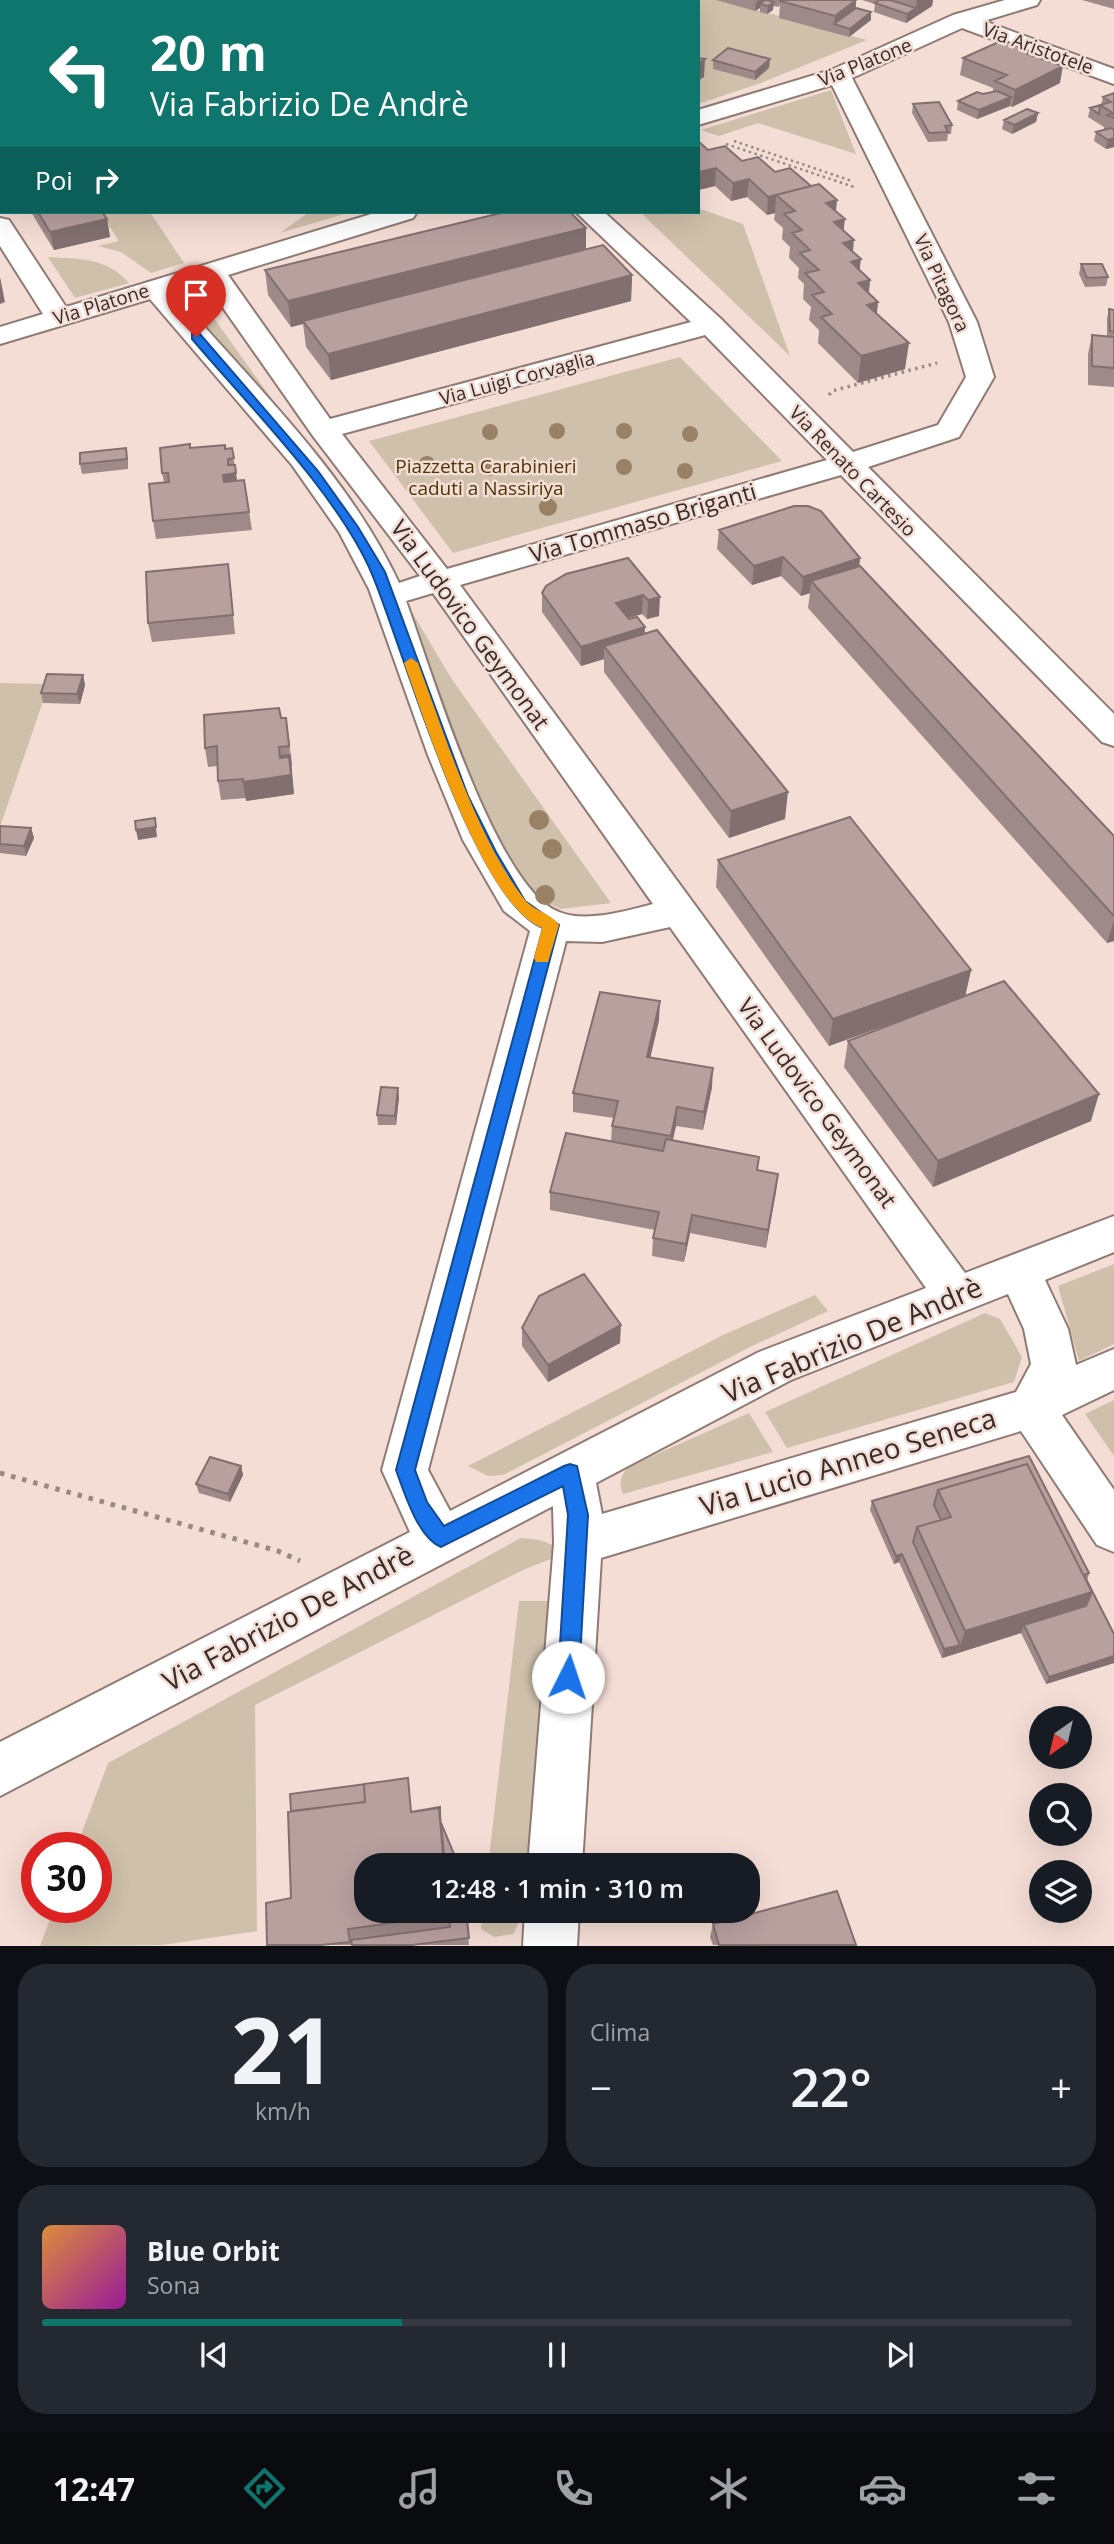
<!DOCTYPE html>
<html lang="it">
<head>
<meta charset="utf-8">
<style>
	:root { --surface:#171b24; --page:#242831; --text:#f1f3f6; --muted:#9ea1a6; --line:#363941; --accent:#0f766e }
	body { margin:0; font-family:"Open Sans",sans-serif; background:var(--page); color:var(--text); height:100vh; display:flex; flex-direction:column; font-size:26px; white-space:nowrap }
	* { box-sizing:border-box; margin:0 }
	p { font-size:23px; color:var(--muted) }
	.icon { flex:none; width:38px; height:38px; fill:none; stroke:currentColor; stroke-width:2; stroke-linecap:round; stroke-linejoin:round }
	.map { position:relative; height:1946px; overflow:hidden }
	.details { display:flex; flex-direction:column; gap:18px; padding:18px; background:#0d0f14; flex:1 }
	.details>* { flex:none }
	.hud { position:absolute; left:0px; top:0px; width:700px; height:214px; box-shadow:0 7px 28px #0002; background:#0f766e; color:#fff; overflow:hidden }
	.needle { width:46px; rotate:214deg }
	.tools { position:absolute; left:1029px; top:1706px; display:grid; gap:14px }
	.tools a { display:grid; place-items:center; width:63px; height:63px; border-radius:50%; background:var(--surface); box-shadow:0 7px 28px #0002; font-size:35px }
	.speed { position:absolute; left:21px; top:1832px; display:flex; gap:14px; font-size:35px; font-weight:700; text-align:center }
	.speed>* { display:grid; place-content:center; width:91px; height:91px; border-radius:50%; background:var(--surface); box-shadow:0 7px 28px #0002; line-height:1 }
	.speed .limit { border:10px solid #d22; background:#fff; color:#111 }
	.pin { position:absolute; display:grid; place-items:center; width:60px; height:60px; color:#fff; margin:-72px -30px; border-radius:50% 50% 50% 0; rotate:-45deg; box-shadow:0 0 7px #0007 }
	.pin .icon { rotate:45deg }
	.me { position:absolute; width:77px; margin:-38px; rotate:4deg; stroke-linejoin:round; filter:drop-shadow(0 0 5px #0008) }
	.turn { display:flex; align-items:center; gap:24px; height:147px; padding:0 35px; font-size:32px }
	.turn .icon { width:91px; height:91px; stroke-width:2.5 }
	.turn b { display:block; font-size:49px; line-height:60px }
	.then { display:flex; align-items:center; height:66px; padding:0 35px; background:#0003; gap:14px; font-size:26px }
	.big { font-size:52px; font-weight:600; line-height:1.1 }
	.details .tile { flex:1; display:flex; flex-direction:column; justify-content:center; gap:10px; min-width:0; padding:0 24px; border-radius:28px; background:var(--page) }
	.details .dial { align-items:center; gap:0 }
	.dial b { font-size:91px; line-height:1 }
	.song { display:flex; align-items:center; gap:21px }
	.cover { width:84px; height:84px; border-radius:10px; background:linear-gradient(135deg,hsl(30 70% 55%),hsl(300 70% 35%)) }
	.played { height:7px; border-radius:4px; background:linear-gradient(90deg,var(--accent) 35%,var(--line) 35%) }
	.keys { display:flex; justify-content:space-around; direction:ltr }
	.heat { display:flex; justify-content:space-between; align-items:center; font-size:38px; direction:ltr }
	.details .tiles { flex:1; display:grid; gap:18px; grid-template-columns:1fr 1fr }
	.tile:last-child { grid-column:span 2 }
	.trip { position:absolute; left:354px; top:1853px; width:406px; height:70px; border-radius:28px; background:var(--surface); box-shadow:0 7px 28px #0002; font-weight:600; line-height:70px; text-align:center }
	.tab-bar { display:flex; height:112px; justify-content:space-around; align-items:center; background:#090b0e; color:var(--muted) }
	.tab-bar .icon { width:49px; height:49px }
	.tab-bar .selected { color:var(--accent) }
	.tab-bar b { font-size:32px; color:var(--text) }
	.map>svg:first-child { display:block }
</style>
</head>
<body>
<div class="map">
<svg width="1114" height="1946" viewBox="0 0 1114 1946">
	<rect width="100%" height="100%" fill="#f4ddd5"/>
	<path fill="#cfc0ab" d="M621,0H721L867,40L761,83L698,104V2H619Z
		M831,90L856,154L758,123L719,136L701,130Z
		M698,208L743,224L790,356L640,212H698Z
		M100,212H150L184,263L151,273L121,252L98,246L119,241Z
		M309,212H351L280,233Z
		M48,257C80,259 106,257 129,283L75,298Z
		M200,287L206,296L202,298L203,303L317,462L188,304V295Z
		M680,357L782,461L453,553L369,441Z
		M412,612L451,678L611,903L561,909L531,896L475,800L405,617Z
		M0,683L49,684L0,827Z
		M1114,1264V1344L1079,1361L1058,1286Z
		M815,1295L828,1311L752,1346L503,1475L488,1476L468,1466L723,1335Z
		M985,1313L1000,1319L1022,1357L1014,1382L787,1448L765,1412Z
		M1114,1400V1456L1085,1414Z
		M749,1413L773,1452L623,1494C618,1482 621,1474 630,1466Z
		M521,1538C536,1539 553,1541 563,1554L523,1570L255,1705L257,1931L162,1945L40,1946L54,1908H96V1848H76L108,1763Z
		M519,1601H555L530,1865L488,1866Z
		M483,1911H525L513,1934L494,1937L481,1929Z"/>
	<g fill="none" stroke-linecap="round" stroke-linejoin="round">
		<defs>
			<path id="minor" d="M1005,0H1040L1037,5L984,21L1114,69V84L962,28L852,78L977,322L994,377L959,437L868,467L1114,714V746L1102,742L841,475L460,585L965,1273L1114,1216V1252L1045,1280L1068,1329L1076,1365L1114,1349V1390L1062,1415L1114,1490V1552L1097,1545L1021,1431L601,1558L582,1866H528L554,1543L553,1506L0,1796V1742L410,1532L382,1470L530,931L504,911L463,840L428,755L369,589L339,532L292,465L150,299L0,344V327L43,314L0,246V218L9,220L66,307L378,212H417L413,218L228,275L330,419L691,322L576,212H604L721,319L853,452L938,425L966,377L949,322L832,85L698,125V110L831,70L953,15ZM205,282L313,436L420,576L399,583C347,472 252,383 173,291ZM705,335L827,460L447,569L342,434ZM433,593L653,904C626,911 586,923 559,912C496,889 430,666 406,601ZM670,927L926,1288L759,1352L450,1511L428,1470L566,941L602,942ZM1008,1294L1024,1329L1031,1364L1016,1392L602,1514L596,1483L791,1380Z
				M525,1911H579L577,1946H523Z"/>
		</defs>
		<use href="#minor" stroke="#8f7b74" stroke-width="4"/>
		<path stroke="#998984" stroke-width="2.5" stroke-dasharray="2.5 3.5" stroke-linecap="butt" d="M734,141L852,181
			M726,144L854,187"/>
		<path stroke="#998984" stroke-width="3.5" stroke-dasharray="2.5 4.5" stroke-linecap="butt" d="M829,395L832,391L937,363"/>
		<path stroke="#998984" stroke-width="5" stroke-dasharray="4.5 7" stroke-linecap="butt" d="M0,1473L278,1551L300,1561"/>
		<use href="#minor" fill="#fff" fill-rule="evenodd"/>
	</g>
	<g fill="#988164">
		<circle cx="557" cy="431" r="8"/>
		<circle cx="624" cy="431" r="8"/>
		<circle cx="490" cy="432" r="8"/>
		<circle cx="690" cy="434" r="8"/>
		<circle cx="427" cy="464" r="8"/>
		<circle cx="624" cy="467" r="8"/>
		<circle cx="489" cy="468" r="8"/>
		<circle cx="685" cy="471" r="8"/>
		<circle cx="548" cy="507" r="9"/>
		<circle cx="539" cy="820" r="10"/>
		<circle cx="552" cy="849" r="10"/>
		<circle cx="545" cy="895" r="10"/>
	</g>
	<path fill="#9e8a89" d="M716,0H856V8L871,20L849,37L779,18L780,5L778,7L773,6V10L767,14L760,12V8L755,11Z
		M862,0H933L932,6L906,23L874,12L875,4Z
		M1082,0H1114V9Z
		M1031,55L1060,83L1012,107L1010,106L977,119L957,110L958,101L993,92V88L960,75L963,58Z
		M713,60L769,68L755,80L713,69Z
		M1114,93V147L1106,149L1094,141L1096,132L1104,130V127L1088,117L1090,108L1101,105L1103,97Z
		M913,104L952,125L951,134H948L947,141L928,142L912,113Z
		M1038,113L1036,122L1012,134L1002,129L1004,120Z
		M698,141L708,150L775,172L836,211L860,270L870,280L869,293L878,302L877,314L905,369L858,383L818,343L819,330L809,320L811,307L803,299L804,284L798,278L799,268L789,258L790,247L782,239L783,228L774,220L775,213L767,215L747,197L731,201L715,186L698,190Z
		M31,212H102L107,219L110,237L54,250Z
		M586,249L632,275L631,301L331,380L306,347L303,324L291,327L268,295L265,270Z
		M1081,264L1108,277L1106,286L1085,287L1079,274Z
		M1109,309L1114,310V387L1088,385V354L1092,335L1107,337V319Z
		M191,448H232L237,481L244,480L252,530L156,539L153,521L164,482L162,473Z
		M128,458V469L82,474L80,464Z
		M719,530L860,558L859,567L1114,836V941L1107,943L808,608L810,593L801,596L781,576L752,585L717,549Z
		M628,558L659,616L647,619L642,614L628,618L645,633L785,819L729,838L604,672V659L581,666L542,612V593Z
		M230,583L235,634L152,642L148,623Z
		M83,675L85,685L80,704L43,703L41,693Z
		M281,718H286L294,794L246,801V798L221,800L218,781L217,766L208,767L205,748Z
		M0,826L31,828L34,838L26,856L0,853Z
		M718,860L971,970L965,996L1091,1121L933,1187L844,1067L848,1041L930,1009L829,1046L716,887Z
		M659,1020L650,1058L712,1087L703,1130L676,1126L673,1140L757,1170L778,1174L766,1248L690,1233L684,1262L652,1256L653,1238L655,1230L550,1210V1192L611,1141L612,1126L614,1118L573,1112V1093Z
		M399,1097L396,1125H378L377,1115Z
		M522,1328L620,1343L548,1382L522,1346Z
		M1029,1456L1089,1573L1087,1581L1114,1634V1663L1046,1684L1021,1633L942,1658L899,1562L894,1564L870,1510L872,1501Z
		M241,1466L243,1475L230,1502L199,1493L196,1484Z
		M412,1811L441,1814L445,1866L466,1911L469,1945H267L291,1898Z
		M713,1924L856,1945H713L710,1937Z"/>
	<path fill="#81706f" d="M759,0H765L760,4V8L755,11L756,2Z
		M856,0L855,16L834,24L835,16Z
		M917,0H933L932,6L906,23L907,14L916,8Z
		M774,2L773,10L767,14L768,6Z
		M871,12V20L849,37L850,29Z
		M705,59L704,77L698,81V64Z
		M770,59L769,68L755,80V72Z
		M1063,66L1060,83L1012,107L1015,90Z
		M1011,97L1010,106L977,119L979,110Z
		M1038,113L1036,122L1012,134L1014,125Z
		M1114,138V147L1106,149L1108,140Z
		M716,168L715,186L698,190L699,172Z
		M749,179L747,197L731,201L733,183Z
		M776,195L775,213L767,215L768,197Z
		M837,200L835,221L845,219L842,244L826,203Z
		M107,219L110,237L54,250L50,232Z
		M586,228V253L303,321V324L291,327L288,301Z
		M854,240L852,262L861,259L858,283L870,280L867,305L878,302L875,328L843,243Z
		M632,275L631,301L331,380L328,354Z
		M0,277L5,302L0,304Z
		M909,343L905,369L858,383L861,356Z
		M236,473L238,491L225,494L223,475Z
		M783,557L781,576L752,585L754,566Z
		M860,558L858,577L811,581L810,593L801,596L803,577Z
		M643,595L642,614L615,622L616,603Z
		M660,597L659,616L647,619L648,600Z
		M645,627L644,646H604V659L581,666V647Z
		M83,675L85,685L80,704L77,694Z
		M286,718L289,737L294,794L246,801L243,782L290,755Z
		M788,792L785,819L729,838L731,811Z
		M155,818L157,837L138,840L136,830Z
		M31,828L34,838L26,856L24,846Z
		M1114,920V941L1107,943Z
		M971,970L965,997L829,1046L833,1019Z
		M660,1001L659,1020L646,1076L647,1057Z
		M713,1068L712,1087L703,1130L704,1112Z
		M398,1088L399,1097L396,1125L395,1116Z
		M1099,1094L1091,1121L933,1187L938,1161Z
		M677,1107L676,1126L669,1154L671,1136Z
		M778,1174L776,1192L766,1248L768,1230Z
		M692,1215L690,1233L684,1262L686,1244Z
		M621,1325L620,1343L548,1382V1365Z
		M241,1466L243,1475L230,1502L228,1494Z
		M902,1554L899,1562L894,1564L896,1556Z
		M1092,1592L1082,1614L1024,1625L1021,1633L958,1653L965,1631Z
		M960,1645L958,1653L942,1658L944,1649Z
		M1114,1656V1663L1046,1684L1049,1677Z"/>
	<path fill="#b8a09f" stroke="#81706f" stroke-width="2" d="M765,0H767L774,2L768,6L760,4Z
		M781,0H856L835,16L780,1Z
		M880,0H890L916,8L907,14L875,3Z
		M856,8L871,12L850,29L834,24Z
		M1003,40L1032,52L1028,54L1063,66L1015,90L995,81L1007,75L963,58Z
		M728,48L770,59L755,72L713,60Z
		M698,58L705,59L698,64Z
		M997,91L1011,97L979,110L958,101L977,92L983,94Z
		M1114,93V118L1107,115L1113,113L1100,105L1111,102L1103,97Z
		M939,102L952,125L945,126L948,132L929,133L913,104Z
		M1100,105L1099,114L1090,108L1101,105Z
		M1027,109L1038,113L1014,125L1004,120Z
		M1111,128L1114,130V138L1108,140L1096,132Z
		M698,141L708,150L725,146L742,161L758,157L775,172L790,168L811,186L768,197L749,179L733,183L716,168L699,172Z
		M819,184L837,200L826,203L845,219L834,222L854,240L843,243L861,259L851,262L870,280L858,283L878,302L867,305L909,343L861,356L821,317L832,314L812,295L824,292L805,273L819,270L800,253L810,250L792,233L802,230L784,214L795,211L776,195Z
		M38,212H102L107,219L50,232Z
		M505,212H570L586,228L288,301L265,270Z
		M603,245L632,275L328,354L303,321Z
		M1081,264H1102L1108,277L1087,278Z
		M1109,309L1114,310V332L1110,331Z
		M1092,335L1114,337V368L1092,366Z
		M190,444V448L225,445V449L232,448L234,458L228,459V465H235L236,473L223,475L224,482L244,480L249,512L153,521L149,484L169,482L168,473H162L160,448Z
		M126,448L127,459L80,464V453Z
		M794,506H808L821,511L860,558L803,577L783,557L754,566L719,530Z
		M628,558L660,597L648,600L643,595L616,603L629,619L637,617L645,627L581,647L542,593L546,586L566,574Z
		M228,564L233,615L148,623L146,572Z
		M860,566L1114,836V916L811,581Z
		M657,630L788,792L731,811L604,646Z
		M47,674L83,675L77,694L41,693Z
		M279,708L281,718H286L289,746L279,747L280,758L289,757L291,775L243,782V779L218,781L217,746L205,748L204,715Z
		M290,755L291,766L289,757L281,758L280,756Z
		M850,817L971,970L833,1019L718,860Z
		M155,818L156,827L136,830L135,821Z
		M0,826L31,828L24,846L0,844Z
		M1004,981L1099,1094L938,1161L848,1041Z
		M600,992L660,1001L647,1057L713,1068L704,1112L677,1107L671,1136L612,1126L618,1101L573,1093Z
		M381,1087L398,1088L395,1116L377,1115Z
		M566,1133L663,1151L666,1139L759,1157L757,1170L778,1174L768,1230L692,1215L686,1244L653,1238L659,1212L550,1192Z
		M584,1274L621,1325L548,1365L522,1328L539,1296Z
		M1029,1456L1089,1573L1084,1575L1114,1634V1656L1049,1677L1024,1625L1086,1606L1092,1592L1027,1464L938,1490L934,1505L941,1520L917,1527L913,1542L960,1645L944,1649L902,1554L896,1556L872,1501Z
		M210,1457L241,1466L228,1494L196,1484Z
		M1027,1464L1092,1592L965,1631L917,1527L951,1517L938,1490Z
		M408,1778L411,1812L439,1808L444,1866H366V1911H448L449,1915L348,1929L350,1942L321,1945H267L266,1903L291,1898L288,1812L365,1802L364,1784Z
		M364,1784L365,1802L291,1811L290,1794L366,1784Z
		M440,1807V1821L439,1808L411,1812Z
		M441,1823L459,1866H445Z
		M837,1891L856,1945H719L713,1924Z
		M449,1911H466L469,1938L412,1945H352L351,1940L450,1927Z"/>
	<path fill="#1a73e8" stroke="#114b97" stroke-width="2" d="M192,334H200L318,471L358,527L385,572L468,796L496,852L525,901L559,925L415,1470L427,1502L444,1526L564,1466L570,1464L577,1466L588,1515L579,1677L576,1684L568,1687L561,1684L558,1677L568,1515L563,1486L441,1547C418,1538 404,1492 396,1470L543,928C473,901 403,647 372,574C339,496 248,405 192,339Z"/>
	<path fill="#f59e0b" d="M411,658L418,663C445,735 477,839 525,900C534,911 552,914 559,925L548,962H536L534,958L542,928C483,905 426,723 404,663Z"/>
	<g text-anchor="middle" stroke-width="5" stroke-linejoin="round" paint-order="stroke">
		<g font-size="19" fill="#362d2b" stroke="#f4ddd5">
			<text transform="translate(1038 48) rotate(20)" y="7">Via Aristotele</text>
			<text transform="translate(865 62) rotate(-22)" y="7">Via Platone</text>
			<text transform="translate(942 283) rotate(65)" y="7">Via Pitagora</text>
			<text transform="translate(101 304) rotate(-17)" y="7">Via Platone</text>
			<text transform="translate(517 378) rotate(-15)" y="7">Via Luigi Corvaglia</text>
			<text transform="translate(853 471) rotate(46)" y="7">Via Renato Cartesio</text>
		</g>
		<g font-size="19" fill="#4d3507" stroke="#f4ddd5">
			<text x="486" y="473">Piazzetta Carabinieri<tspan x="486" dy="22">caduti a Nassiriya</tspan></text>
		</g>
		<g font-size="23" fill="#362d2b" stroke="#f4ddd5">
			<text transform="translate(643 523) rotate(-16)" y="8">Via Tommaso Briganti</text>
			<text transform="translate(470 625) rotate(54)" y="8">Via Ludovico Geymonat</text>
			<text transform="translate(817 1103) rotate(54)" y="8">Via Ludovico Geymonat</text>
		</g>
		<g font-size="28" fill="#362d2b" stroke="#f4ddd5">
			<text transform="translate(852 1340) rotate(-23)" y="10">Via Fabrizio De Andrè</text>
			<text transform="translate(848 1462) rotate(-17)" y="10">Via Lucio Anneo Seneca</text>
			<text transform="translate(288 1618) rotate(-28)" y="10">Via Fabrizio De Andrè</text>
		</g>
	</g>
</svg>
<div class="tools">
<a><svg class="needle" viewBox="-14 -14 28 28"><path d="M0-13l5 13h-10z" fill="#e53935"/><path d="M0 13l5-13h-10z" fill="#9ea1a6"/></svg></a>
<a><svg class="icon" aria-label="search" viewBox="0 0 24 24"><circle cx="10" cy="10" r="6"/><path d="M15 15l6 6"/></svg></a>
<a><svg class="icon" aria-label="layers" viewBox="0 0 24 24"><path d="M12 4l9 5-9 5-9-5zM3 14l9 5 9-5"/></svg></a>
</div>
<div class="speed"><div class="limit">30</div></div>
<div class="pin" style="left:196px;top:337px;background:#d93025"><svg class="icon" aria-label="arrive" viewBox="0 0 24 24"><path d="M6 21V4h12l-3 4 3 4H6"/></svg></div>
<svg class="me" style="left:568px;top:1677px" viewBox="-20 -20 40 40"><circle r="19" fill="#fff"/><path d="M0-13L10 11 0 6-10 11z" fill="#1a73e8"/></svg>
<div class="trip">12:48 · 1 min · 310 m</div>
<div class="hud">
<div class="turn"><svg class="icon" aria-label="left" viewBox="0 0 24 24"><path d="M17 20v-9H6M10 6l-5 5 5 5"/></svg><div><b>20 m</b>Via Fabrizio De Andrè</div></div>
<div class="then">Poi<svg class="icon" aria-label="right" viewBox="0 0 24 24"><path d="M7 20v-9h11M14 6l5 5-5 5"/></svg></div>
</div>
</div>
<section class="details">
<div class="tiles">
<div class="tile dial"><b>21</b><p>km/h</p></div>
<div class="tile"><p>Clima</p>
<div class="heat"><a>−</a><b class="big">22°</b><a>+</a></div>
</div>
<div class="tile">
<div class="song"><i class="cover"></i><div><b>Blue Orbit</b><p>Sona</p></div></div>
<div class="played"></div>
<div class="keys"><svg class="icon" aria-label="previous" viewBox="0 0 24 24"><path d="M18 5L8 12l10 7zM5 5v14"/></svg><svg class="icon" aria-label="pause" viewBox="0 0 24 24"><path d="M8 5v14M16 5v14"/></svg><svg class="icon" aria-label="next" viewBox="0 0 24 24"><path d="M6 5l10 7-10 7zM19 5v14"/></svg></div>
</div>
</div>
</section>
<nav class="tab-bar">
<b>12:47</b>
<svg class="icon selected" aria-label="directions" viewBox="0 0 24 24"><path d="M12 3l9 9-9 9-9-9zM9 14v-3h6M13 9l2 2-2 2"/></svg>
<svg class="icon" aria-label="music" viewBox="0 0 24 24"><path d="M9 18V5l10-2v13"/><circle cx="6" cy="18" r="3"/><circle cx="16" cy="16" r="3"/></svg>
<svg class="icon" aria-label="phone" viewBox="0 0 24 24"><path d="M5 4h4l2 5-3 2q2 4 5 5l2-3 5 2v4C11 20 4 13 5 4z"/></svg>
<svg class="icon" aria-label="climate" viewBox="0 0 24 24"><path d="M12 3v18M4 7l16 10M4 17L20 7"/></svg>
<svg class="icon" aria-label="car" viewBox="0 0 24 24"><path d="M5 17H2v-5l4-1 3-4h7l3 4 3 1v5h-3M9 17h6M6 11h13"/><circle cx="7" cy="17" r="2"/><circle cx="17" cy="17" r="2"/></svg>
<svg class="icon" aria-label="filters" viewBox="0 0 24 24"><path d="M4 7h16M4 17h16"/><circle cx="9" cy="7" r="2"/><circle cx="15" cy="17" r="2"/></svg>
</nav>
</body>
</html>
